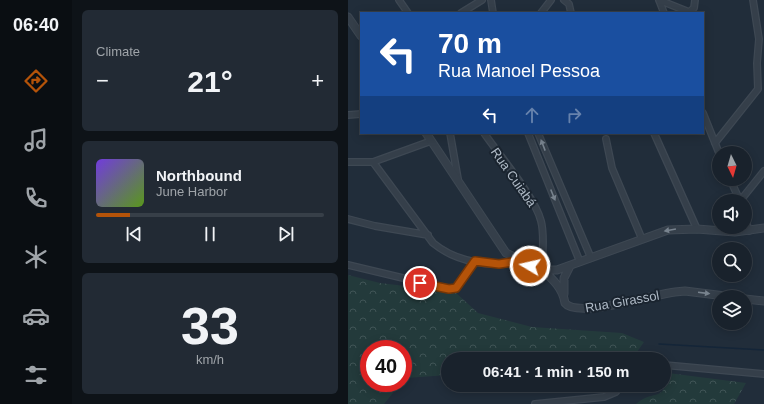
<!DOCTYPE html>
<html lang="en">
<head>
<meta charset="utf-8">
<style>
	:root { --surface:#19222c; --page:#222a34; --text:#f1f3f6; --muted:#9fa4a9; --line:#373f48; --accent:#b45309 }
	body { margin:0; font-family:Arial,sans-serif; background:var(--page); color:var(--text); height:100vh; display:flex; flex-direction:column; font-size:15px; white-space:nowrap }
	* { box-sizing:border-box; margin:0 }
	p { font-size:13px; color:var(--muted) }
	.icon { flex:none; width:22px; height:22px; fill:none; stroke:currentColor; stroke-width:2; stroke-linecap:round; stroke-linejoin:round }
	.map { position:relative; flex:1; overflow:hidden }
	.panel { display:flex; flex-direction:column; gap:10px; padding:10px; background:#0e1318; width:276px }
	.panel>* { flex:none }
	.top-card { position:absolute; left:12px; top:12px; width:344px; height:122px; border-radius:0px; box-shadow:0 2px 10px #0003,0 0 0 1px var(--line); background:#1a4fa0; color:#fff; overflow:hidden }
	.needle { width:26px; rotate:175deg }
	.fabs { position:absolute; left:364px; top:146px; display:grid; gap:8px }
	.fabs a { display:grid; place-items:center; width:40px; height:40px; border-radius:50%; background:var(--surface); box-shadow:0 2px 10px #0003,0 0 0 1px var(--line); font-size:20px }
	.speed { position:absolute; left:12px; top:340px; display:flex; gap:8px; font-size:20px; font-weight:700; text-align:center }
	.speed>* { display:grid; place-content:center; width:52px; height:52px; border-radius:50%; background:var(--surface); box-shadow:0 2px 10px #0003,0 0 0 1px var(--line); line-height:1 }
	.speed .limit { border:6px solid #d22; background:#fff; color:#111 }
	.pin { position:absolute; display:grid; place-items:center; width:34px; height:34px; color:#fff; margin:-17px; border:2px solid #fff; border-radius:50%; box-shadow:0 1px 4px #0007 }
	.me { position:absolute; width:44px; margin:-22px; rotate:279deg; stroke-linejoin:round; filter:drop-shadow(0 0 3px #0008) }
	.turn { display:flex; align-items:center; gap:14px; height:84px; padding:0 12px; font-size:18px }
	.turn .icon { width:52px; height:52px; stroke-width:2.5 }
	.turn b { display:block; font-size:28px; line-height:34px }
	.lanes { display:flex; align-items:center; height:38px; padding:0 12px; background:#0003; justify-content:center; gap:20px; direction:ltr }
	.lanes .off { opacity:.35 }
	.big { font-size:30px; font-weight:600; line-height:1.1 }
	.panel .tile { flex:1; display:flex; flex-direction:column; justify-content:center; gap:6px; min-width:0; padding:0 14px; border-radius:6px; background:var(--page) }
	.panel .dial { align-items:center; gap:0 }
	.dial b { font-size:52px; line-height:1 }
	.song { display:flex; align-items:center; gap:12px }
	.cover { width:48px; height:48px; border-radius:6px; background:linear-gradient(135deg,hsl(260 70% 55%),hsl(90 70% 35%)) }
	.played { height:4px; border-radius:2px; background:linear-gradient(90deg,var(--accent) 15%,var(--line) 15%) }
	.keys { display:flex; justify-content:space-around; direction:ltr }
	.heat { display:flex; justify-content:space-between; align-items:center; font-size:22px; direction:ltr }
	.trip { position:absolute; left:93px; top:352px; width:230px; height:40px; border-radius:20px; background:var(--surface); box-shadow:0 2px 10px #0003,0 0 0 1px var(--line); font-weight:600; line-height:40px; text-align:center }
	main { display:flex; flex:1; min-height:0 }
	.dock { display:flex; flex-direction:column; width:72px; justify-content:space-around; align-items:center; background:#0a0e12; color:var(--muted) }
	.dock .icon { width:28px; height:28px }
	.dock .active { color:var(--accent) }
	.dock b { font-size:18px; color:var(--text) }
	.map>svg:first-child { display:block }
</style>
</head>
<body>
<main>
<nav class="dock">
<b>06:40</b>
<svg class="icon active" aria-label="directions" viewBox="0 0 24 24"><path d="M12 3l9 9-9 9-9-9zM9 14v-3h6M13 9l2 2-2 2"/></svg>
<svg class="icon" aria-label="music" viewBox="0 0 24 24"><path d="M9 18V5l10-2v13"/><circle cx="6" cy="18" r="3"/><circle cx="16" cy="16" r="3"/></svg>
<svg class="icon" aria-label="phone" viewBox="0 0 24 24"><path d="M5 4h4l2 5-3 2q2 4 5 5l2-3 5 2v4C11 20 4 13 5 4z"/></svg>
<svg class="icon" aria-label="climate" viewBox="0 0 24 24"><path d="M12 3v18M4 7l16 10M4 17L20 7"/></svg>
<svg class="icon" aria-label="car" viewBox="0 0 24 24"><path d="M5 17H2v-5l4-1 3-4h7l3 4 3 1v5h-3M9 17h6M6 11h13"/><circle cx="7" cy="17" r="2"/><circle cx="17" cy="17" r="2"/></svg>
<svg class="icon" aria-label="filters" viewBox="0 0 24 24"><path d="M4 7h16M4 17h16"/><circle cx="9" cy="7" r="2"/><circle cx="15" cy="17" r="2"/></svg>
</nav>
<section class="panel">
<div class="tile"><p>Climate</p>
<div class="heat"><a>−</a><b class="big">21°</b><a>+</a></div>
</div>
<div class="tile">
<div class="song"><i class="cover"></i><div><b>Northbound</b><p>June Harbor</p></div></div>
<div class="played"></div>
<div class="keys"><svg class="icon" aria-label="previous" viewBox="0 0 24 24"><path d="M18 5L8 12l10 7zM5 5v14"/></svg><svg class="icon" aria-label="pause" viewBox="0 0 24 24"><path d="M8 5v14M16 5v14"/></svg><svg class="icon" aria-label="next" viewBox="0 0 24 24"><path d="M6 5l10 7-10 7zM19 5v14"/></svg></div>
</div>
<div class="tile dial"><b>33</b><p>km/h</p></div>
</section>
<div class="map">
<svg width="416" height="404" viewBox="0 0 416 404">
	<defs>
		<pattern id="forest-crowns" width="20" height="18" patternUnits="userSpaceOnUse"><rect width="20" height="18" fill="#233a3b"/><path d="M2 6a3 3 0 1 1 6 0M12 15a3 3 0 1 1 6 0" fill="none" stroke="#405456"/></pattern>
	</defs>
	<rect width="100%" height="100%" fill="#212d3a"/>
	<path fill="url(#forest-crowns)" d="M0,275L32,283L107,292L130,313L184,327L274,333L296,342L284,359H100V375L58,378L55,381V349H21V383H53L36,404H0Z
		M320,373L398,383L386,404H288C307,388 316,404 320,373Z"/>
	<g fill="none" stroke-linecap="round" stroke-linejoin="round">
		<path stroke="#142538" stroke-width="1.5" d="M311,344L416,350"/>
		<defs>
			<path id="minor" d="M51,0L60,13
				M143,0L145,13
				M216,0L221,4L223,13
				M311,0L341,12L346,8L347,0
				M311,0L316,13
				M113,13L134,0
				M193,13L203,0
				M355,113L371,153
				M0,115L13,114
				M102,133L110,179
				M136,133C151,155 187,197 193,221C197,236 194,254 194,270
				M180,133L232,262
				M190,133L243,258
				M306,133L349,229
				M258,139L264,168L294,239
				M367,143L410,89L409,63L411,39L405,0
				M0,162H25L83,141
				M25,162L85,243C108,262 143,268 171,261
				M382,179L392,201
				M392,201L416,171
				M397,218L401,231
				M0,219L27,226L80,235
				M0,265L101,289L108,288L127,261
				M316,365L416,374
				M187,404L256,397L268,392L273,385"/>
			<path id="tertiary" d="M0,17L13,36
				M78,133L158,253L194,270H209L320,230L349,229L387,232L416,228
				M194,270C205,279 215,289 217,303C229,319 308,294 327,292L337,291L385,297
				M216,294V278L222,266
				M397,299L416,301"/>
		</defs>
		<use href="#minor" stroke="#3e4853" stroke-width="8"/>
		<use href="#tertiary" stroke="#3e4853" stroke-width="9"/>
		<use href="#minor" stroke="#353f4a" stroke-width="5.5"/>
		<use href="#tertiary" stroke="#353f4a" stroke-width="7"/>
	</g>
	<defs><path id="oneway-solid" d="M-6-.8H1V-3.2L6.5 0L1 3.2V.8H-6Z"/></defs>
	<g fill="#78838e">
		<use href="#oneway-solid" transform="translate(195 145) rotate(-111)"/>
		<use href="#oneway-solid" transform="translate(205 195) rotate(68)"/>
		<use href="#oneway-solid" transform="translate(322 230) rotate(170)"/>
		<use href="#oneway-solid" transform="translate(356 293) rotate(7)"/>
	</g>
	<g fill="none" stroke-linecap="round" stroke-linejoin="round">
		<defs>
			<path id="route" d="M72,283L101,289L108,288L127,261L151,264L171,261L182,266"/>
		</defs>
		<use href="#route" stroke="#753606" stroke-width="10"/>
		<use href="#route" stroke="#b45309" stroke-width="7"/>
	</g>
	<g text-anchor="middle" stroke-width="4" stroke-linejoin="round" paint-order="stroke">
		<g font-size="13" fill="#afbac6" stroke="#1a242f">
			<text transform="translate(166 177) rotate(55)" y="5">Rua Cuiabá</text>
			<text transform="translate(274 301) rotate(-10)" y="5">Rua Girassol</text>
		</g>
	</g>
</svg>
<div class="fabs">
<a><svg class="needle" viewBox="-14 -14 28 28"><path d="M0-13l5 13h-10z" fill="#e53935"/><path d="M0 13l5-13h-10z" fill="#9fa4a9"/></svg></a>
<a><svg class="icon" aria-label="sound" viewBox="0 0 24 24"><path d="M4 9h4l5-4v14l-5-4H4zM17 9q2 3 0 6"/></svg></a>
<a><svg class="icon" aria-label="search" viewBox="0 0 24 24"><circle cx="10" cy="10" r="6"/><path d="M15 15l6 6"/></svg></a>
<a><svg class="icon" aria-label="layers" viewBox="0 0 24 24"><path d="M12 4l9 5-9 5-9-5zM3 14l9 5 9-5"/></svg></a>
</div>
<div class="speed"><div class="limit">40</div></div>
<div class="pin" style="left:72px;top:283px;background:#d93025"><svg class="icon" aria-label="arrive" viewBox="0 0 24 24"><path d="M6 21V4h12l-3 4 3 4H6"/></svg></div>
<svg class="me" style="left:182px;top:266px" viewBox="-20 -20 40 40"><circle r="17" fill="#b45309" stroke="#fff" stroke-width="3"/><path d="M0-11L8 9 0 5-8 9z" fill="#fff"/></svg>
<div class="trip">06:41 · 1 min · 150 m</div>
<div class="top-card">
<div class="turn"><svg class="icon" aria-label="left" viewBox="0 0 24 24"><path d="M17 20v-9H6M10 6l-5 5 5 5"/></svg><div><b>70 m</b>Rua Manoel Pessoa</div></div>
<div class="lanes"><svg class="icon" aria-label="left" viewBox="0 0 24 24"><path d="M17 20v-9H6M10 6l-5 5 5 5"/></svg><svg class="icon off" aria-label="ahead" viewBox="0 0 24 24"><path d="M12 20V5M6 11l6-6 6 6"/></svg><svg class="icon off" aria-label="right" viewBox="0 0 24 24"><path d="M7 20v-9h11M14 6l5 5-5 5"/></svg></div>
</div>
</div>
</main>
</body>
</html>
